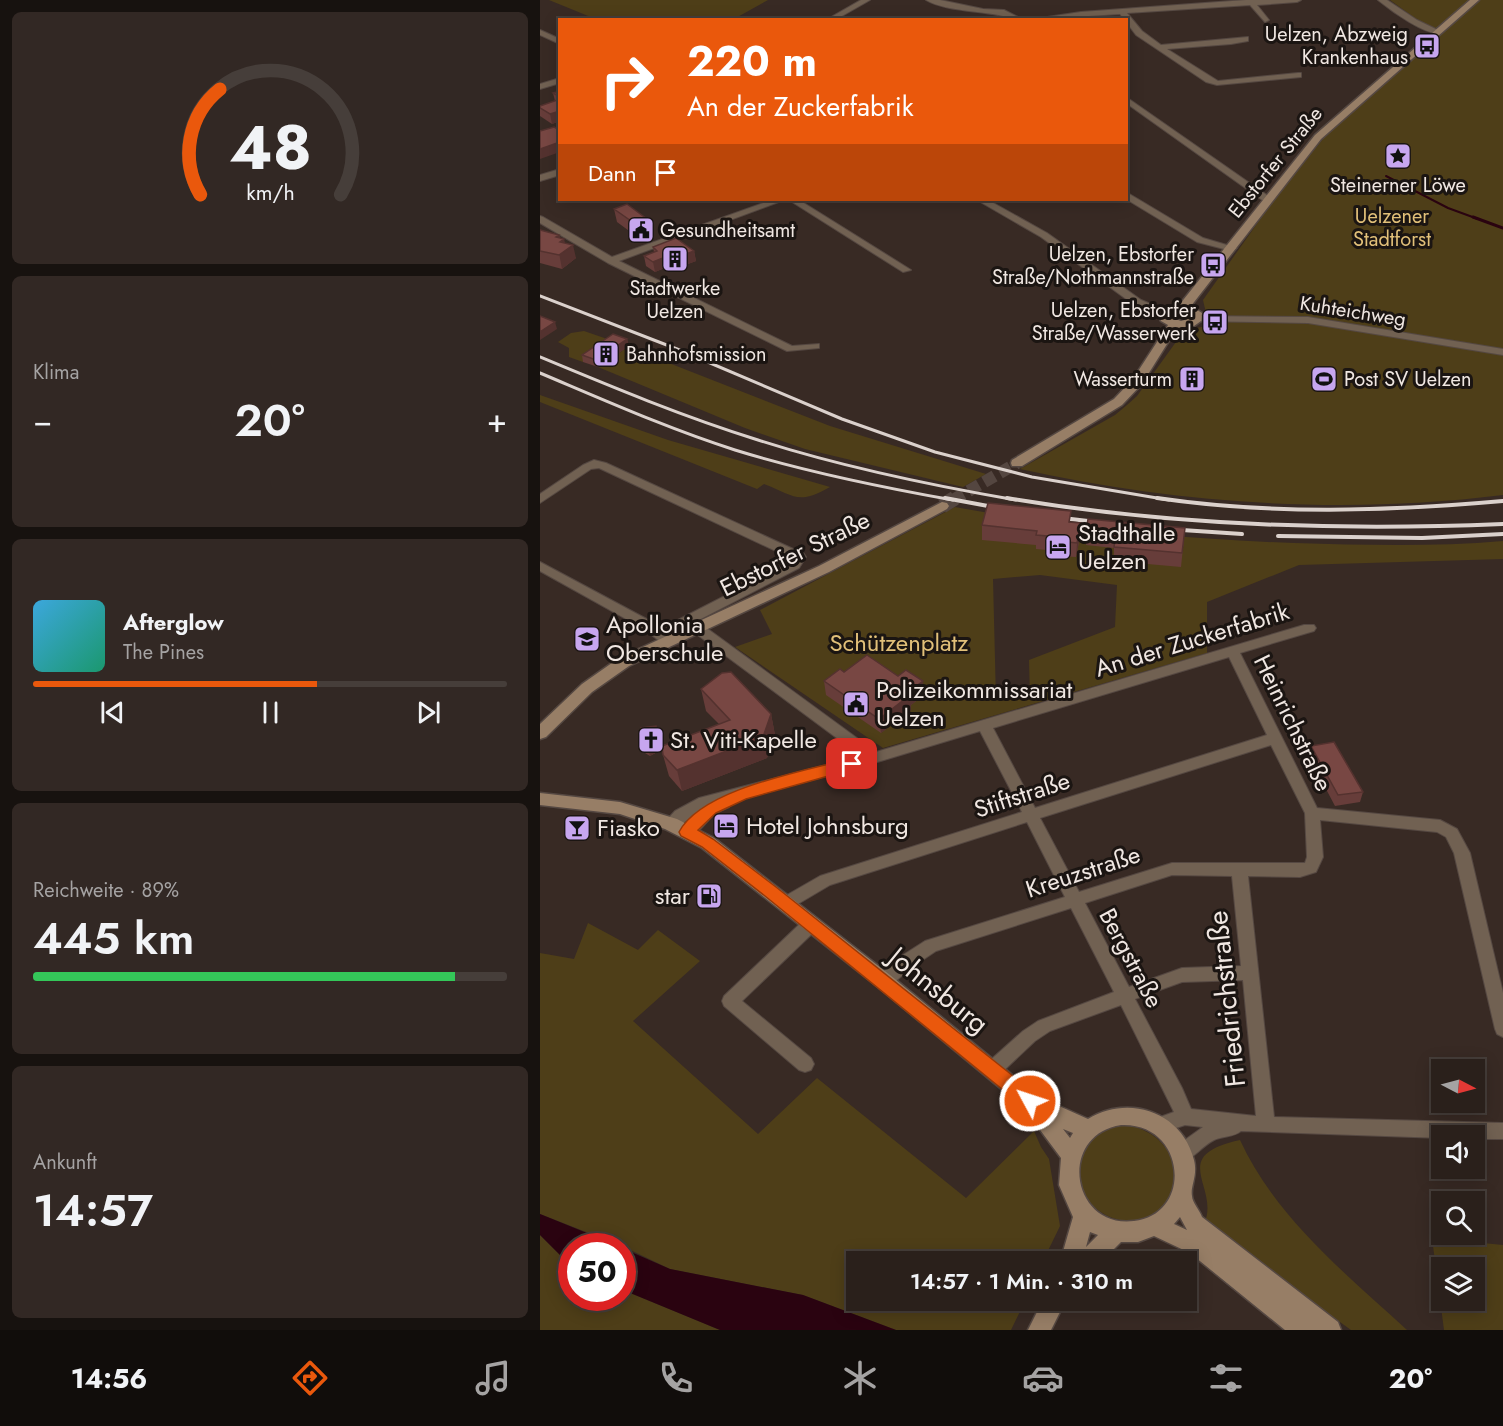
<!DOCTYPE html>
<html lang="de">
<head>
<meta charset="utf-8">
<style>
	:root { --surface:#2a201b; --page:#322824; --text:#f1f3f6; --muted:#a5a3a3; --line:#463e3a; --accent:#ea580c }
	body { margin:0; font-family:Jost,sans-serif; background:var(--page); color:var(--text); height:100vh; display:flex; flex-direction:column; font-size:22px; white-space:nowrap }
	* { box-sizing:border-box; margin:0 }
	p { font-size:20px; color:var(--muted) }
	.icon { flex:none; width:33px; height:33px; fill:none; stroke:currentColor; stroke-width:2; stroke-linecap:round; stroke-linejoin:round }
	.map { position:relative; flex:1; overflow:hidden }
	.side { display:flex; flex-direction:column; gap:12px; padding:12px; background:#17120f; width:540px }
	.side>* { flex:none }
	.guide { position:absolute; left:18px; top:18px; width:570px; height:183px; border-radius:0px; box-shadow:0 3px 15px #0003,0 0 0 2px var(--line); background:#ea580c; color:#fff; overflow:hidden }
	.needle { width:39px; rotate:96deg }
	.tools { position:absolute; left:891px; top:1059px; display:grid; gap:12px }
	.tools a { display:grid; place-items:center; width:54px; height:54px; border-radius:0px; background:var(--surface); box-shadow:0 3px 15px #0003,0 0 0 2px var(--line); font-size:30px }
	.speed { position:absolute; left:18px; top:1233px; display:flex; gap:12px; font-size:30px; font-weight:700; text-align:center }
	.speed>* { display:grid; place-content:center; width:78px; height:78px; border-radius:50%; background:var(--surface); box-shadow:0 3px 15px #0003,0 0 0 2px var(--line); line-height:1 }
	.speed .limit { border:9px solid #d22; background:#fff; color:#111 }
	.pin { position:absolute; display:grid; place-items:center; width:51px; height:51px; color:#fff; margin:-26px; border-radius:12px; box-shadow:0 3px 9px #0006 }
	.me { position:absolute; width:66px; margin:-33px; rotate:310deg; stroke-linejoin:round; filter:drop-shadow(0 0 4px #0008) }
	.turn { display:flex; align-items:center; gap:21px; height:126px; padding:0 30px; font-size:27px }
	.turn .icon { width:78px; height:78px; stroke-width:2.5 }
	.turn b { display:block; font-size:42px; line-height:51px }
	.then { display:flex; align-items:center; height:57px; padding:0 30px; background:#0003; gap:12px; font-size:22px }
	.big { font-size:45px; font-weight:600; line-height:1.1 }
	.side .widget { flex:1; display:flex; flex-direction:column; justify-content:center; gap:9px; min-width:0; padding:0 21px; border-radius:9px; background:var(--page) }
	.side .dial { align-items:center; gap:0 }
	.dial svg { height:156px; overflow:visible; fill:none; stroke:var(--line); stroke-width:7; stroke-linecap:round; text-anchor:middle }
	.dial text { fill:var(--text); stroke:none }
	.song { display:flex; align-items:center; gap:18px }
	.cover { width:72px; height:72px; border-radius:9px; background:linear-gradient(135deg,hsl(200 70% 55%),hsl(160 70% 35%)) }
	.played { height:6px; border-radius:3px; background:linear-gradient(90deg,var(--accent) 60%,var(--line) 60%) }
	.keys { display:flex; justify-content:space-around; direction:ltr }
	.heat { display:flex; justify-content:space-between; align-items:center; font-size:33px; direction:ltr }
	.charge { height:9px; border-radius:4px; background:linear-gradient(90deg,#34c759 89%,var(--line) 0) }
	.trip { position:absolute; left:306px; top:1251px; width:351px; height:60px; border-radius:0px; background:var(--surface); box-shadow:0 3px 15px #0003,0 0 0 2px var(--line); font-weight:600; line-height:60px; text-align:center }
	.menu { display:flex; height:96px; justify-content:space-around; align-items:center; background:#110d0b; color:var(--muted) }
	.menu .icon { width:42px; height:42px }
	.menu .current { color:var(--accent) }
	.menu b { font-size:27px; color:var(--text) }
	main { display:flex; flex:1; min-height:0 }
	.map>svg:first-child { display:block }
</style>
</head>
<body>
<main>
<section class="side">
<div class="widget dial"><svg viewBox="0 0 100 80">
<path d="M14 69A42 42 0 1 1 86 69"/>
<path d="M14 69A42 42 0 0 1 24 15" stroke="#ea580c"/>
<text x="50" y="56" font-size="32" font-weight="700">48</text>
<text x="50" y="72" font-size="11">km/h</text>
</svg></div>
<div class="widget"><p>Klima</p>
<div class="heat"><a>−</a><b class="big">20°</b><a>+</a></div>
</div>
<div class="widget">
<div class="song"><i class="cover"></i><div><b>Afterglow</b><p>The Pines</p></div></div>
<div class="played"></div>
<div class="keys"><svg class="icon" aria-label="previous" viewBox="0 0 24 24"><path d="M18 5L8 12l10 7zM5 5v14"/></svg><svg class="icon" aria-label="pause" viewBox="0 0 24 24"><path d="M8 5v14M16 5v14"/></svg><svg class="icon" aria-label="next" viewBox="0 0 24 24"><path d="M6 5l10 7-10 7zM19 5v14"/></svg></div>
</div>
<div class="widget"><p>Reichweite · 89%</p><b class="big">445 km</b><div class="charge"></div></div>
<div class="widget"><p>Ankunft</p><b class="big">14:57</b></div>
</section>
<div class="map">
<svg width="963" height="1330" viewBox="0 0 963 1330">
	<rect width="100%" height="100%" fill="#382a24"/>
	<path fill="#4e3e18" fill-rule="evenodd" d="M9,0H228L194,19L58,20Z
		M850,0H963V495C802,515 638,504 480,469L575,415L587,405L597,396L641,335L647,330L666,326V313L663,300L733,201L791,129L904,32L879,21Z
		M44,331L73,341L43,362L29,357V348L18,342L31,333Z
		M88,347L290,426L446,474L423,487L265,449L205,428L58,367Z
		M0,395L128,440L290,487C257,506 254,495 224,484L217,489L0,402Z
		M415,507C527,528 641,539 754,543C823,545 894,547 963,541V559L759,565L667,602V653L343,748L195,647L232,634L220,610ZM500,575L577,585L575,627L489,660L490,698L456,700L453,579Z
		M48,923L98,950L118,930L160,961L93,1021L218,1134L277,1078L426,1198L494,1131L501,1147L509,1159L520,1226L503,1261L316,1262V1300L485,1301L471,1330H356L263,1295L130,1269L82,1246L0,1214V953L34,959Z
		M585,1125C645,1133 655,1209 600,1220C573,1225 547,1209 540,1183C539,1180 536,1174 536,1170C536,1167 540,1161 542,1158C552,1134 558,1127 585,1125Z
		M700,1140C736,1218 805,1273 867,1330H811L664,1224C681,1187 626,1156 700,1140Z
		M0,1235L31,1266L32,1298H82L83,1290L180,1330H0Z
		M892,1238L963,1245V1330H904ZM902,1268H934V1300H902Z"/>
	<path fill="#2a0310" d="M0,1214L79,1246H32L31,1266L0,1235Z
		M82,1248L130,1269L263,1295L356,1330H180L83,1290Z"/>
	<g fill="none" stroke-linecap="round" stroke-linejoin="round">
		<path stroke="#2a0310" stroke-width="2" d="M846,176L908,208L938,219"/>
		<path stroke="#2a0310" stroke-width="3" d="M933,217L963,228"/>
		<path stroke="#544640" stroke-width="12" stroke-dasharray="12 6" stroke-linecap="butt" d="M413,500L477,463"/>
		<path stroke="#544640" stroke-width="15" stroke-dasharray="15 8" stroke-linecap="butt" d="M402,506L415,498"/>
		<defs>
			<path id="street" d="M321,0H330L295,20H286Z
				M386,0H400L443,9L464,10L478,17L474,19C449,10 408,13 386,0Z
				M706,0H761L757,2L717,5L729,20L725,22L710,5L587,13L602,31L621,45L708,37V41L691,44L627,49L678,81L758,73H761V77L677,85L666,82L596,35L580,14L487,20L541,12Z
				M838,0H847L877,20L902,32C889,39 849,9 838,0Z
				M0,30L20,39V44L0,35Z
				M20,78V83L0,89V84Z
				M586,97L731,198V202H725L586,103Z
				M20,169V175L0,181V175Z
				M586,192L663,238L697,248L692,251L657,242L586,199Z
				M232,200H244L79,261L252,346L279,344V348L247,351L68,263L0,223V216L3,217L72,257Z
				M249,200H259L371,270L363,272Z
				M437,200H448L507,233L601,300L630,312L625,315L593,304L501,237Z
				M657,316L768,317L963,349V355L768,323L653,321V317Z
				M54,460L66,463L264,554L266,557L259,568L153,623L161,624L336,752L764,625H774L776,628L774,631L700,653L777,808L900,820L917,829L930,853L963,993V1037L957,1034L955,1029L914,853L906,837L897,832L780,820L783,857L776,872L760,877L708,876L734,1117L963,1123V1139H934V1136H902V1138L701,1131C694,1137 683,1136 674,1140C662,1146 654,1158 642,1163L636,1160L633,1154L642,1142L663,1127L645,1125L618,1134L612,1132L609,1126L612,1120L634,1112L581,1005L510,1031L495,1041L458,1076L452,1078L446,1076L443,1070L446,1064L483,1031L498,1021L574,992L531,908L396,951L372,967L350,986L344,988L338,986L336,981L338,976L360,957L385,941L525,897L487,822L290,885L246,911L240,909L238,904L240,899L280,876L482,812L440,731L334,763L191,802L189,807C185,809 180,811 176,813C165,821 156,841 142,836L139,832L158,812C148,818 137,832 126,828L123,824L135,811L159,798L321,756L151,630L149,627L151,624L132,643H122L104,629L0,571V562L114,623L126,633L138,620L251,562L253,559L59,468L51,469L0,503V494L43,465ZM689,657L727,735L495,808L453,728ZM731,745L765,813L767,857L765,863H632L539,892L500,818ZM632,875L692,876L701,966L642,968L589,987L545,903ZM703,980L716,1116L651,1109L642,1088L595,999L642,982Z
				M271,917L277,919L279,924L277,929L202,1001L271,1058L274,1064L271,1070L265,1072L259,1070L184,1006L182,1001L184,996L265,919Z"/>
			<path id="secondary" d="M930,0H939L781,139L651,306L662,313L661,321L654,326L637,328L602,384L582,405L482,466H472L471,463L472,460L574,399L593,379L628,325L621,321L618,315L624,307L640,304L775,135ZM642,311L651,315V318L641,321L630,317L632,312Z
				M402,502L407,503L409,506L407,509L289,572L89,666L52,692L6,737L0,739V724L42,684L79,658L279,566Z
				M0,793L80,802L137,819L174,838L350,975L499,1097L548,1119C589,1094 642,1112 654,1160C658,1176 650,1186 652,1196C652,1202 660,1211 662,1217L798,1322L801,1330H745L650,1253L614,1236L598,1242H581L561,1262H520L533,1217L519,1185L521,1158L483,1107L338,987L162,848L125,829L80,814L0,805ZM581,1125C646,1122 654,1214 594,1221C531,1229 517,1135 581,1125ZM523,1129L533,1133L530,1138ZM640,1217L647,1230L634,1224ZM550,1232L558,1235L546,1247Z
				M503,1300H526L511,1330H488Z"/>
		</defs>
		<use href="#street" stroke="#554842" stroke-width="2"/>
		<use href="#secondary" stroke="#554842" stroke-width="3"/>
		<use href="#street" fill="#716152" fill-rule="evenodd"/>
		<use href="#secondary" fill="#977e66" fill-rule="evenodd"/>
		<path stroke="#dbd1cc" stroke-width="3" d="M0,296L137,349L302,419L395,452L492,477L629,500
			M0,357C72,387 144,417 218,440C302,467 389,485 476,500
			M0,373C64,400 129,429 195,450C266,472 340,487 413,500"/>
		<path stroke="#dbd1cc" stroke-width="4" d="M405,498L464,509
			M467,498C632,526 796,531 963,524
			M617,498C732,515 848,511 963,501
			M514,517L565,523
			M627,529L702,534
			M738,536L882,538L963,534"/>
	</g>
	<path fill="#673d3a" d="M20,91V121L12,124L0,116V106L15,101L13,93Z
		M74,209L109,231L96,236L77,222Z
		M0,230L19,235L20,238L25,244L36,258L22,269L0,263Z
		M113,247L154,251L156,261L132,270L127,267L115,272L106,266L104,256L114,252Z
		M87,339L89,346L58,367L43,362L42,355Z
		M531,522L540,537L536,557L517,556L518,551L496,549V545L442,540V525Z
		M645,528L641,567L574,561V548L546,545V531Z
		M304,672L384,695L371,705V710L341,733L286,695L284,681Z
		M161,689L231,714L235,735L227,758L142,791L129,776L123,755L179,724L166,711Z
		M118,733L119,751L110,756L105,753L103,746Z
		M771,746L823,792L820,802L795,806L769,757Z"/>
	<path fill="#54322f" d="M20,111V121L12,124L10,114Z
		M20,142V152L0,159V149Z
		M107,219L109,231L96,236L94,223Z
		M19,235L21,242L24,239L27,250L33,245L36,258L22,269L16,237Z
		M154,251L156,261L132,270L130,260Z
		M125,257L127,267L115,272L113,262Z
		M15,322L17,329L0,340V332Z
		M87,339L89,346L58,367L56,360Z
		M541,523L540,537L536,557L537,543Z
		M383,681L384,695L371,705V710L341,733L339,719L367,693Z
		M231,714L235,735L227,758L142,791L137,770Z
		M116,726L118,733L119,751L110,756L108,748Z"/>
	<path fill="#784743" stroke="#54322f" stroke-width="1.5" d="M20,91V97L13,93Z
		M20,99V111L10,114L0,108V106Z
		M14,127L20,130V142L0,149V131Z
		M87,204L107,219L94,223L74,209Z
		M0,230L19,235L16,237L24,239L20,242L33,245L19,255L0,251Z
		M136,238L154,251L130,260L125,257L113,262L104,256L117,251L113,247Z
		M0,316L15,322L0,332Z
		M73,334L87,339L56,360L42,355Z
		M448,503L531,511L529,522L541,523L537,543L518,541L519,537L496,535L497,531L442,525Z
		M548,519L645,528L642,553L574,547L576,534L546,531Z
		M327,655L358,676L366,670L383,681L367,693L370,695L339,719L284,681L300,669L304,672Z
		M191,672L231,714L223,737L137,770L123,755L122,746L190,720L161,689L182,673Z
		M116,726L117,743L108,748L103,746L101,728Z
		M794,742L823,792L798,795L771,746Z"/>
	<path fill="#ea580c" stroke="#983908" stroke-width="1.5" d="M312,758L317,760L319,764L317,768L206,799L176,813L158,830L173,839L236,887L497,1095L499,1101L497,1107L490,1110L484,1107L225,896L162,847L141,836L139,832C162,788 266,771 312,758Z"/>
	<defs>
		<symbol id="bus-square" viewBox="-11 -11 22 22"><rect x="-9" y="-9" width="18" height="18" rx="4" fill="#c7a6ef" stroke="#1b1512"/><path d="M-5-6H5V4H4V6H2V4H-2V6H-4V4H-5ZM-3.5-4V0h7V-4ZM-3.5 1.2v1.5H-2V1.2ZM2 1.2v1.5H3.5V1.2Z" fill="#111"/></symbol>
		<symbol id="sight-square" viewBox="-11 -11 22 22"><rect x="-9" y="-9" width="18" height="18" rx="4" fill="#c7a6ef" stroke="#1b1512"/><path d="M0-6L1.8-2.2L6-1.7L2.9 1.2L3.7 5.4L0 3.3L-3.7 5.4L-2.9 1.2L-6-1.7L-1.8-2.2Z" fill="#111"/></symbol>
		<symbol id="civic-square" viewBox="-11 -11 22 22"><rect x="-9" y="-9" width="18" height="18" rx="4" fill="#c7a6ef" stroke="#1b1512"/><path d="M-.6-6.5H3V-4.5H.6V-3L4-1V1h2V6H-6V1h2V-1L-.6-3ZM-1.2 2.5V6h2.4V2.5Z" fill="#111"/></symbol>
		<symbol id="building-square" viewBox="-11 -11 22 22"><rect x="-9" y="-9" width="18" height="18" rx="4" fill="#c7a6ef" stroke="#1b1512"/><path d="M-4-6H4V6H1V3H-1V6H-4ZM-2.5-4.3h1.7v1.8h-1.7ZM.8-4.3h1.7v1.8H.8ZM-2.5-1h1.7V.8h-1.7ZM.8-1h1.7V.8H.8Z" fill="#111"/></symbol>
		<symbol id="stadium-square" viewBox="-11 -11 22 22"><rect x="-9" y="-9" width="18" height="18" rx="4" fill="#c7a6ef" stroke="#1b1512"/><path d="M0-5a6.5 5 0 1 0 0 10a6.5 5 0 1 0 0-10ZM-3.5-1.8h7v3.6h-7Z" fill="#111"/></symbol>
		<symbol id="hotel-square" viewBox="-11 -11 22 22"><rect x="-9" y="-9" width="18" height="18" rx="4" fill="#c7a6ef" stroke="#1b1512"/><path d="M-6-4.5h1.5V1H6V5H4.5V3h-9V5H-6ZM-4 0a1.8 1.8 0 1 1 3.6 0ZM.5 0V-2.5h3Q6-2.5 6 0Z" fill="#111"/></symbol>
		<symbol id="school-square" viewBox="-11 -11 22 22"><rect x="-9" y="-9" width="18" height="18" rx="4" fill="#c7a6ef" stroke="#1b1512"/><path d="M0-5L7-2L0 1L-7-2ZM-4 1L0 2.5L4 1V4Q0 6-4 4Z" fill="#111"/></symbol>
		<symbol id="church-square" viewBox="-11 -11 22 22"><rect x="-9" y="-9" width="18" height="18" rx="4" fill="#c7a6ef" stroke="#1b1512"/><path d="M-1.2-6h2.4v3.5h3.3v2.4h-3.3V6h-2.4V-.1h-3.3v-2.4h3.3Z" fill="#111"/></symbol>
		<symbol id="bar-square" viewBox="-11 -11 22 22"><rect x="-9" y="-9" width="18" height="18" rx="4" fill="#c7a6ef" stroke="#1b1512"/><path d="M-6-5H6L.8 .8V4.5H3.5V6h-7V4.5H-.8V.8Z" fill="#111"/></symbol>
		<symbol id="fuel-square" viewBox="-11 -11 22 22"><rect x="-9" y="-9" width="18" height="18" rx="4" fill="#c7a6ef" stroke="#1b1512"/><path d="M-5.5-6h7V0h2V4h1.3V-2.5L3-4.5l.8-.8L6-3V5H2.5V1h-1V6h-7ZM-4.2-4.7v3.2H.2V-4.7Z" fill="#111"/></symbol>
	</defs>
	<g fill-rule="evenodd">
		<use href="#bus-square" x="872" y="31" width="30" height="30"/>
		<use href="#sight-square" x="843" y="141" width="30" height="30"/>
		<use href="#civic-square" x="86" y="215" width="30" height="30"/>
		<use href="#building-square" x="120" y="244" width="30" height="30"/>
		<use href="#bus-square" x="658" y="250" width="30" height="30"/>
		<use href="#bus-square" x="660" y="307" width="30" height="30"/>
		<use href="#building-square" x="51" y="339" width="30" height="30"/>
		<use href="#building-square" x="637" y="364" width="30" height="30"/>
		<use href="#stadium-square" x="769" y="364" width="30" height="30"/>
		<use href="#hotel-square" x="503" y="532" width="30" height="30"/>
		<use href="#school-square" x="32" y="624" width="30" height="30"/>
		<use href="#civic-square" x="301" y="689" width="30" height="30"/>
		<use href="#church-square" x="96" y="725" width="30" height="30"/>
		<use href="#hotel-square" x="171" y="811" width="30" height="30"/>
		<use href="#bar-square" x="22" y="813" width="30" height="30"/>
		<use href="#fuel-square" x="154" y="881" width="30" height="30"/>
	</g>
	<g text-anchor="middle" stroke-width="6" stroke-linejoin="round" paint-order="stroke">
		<g font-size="20" fill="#f0e7e2" stroke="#1b1512" text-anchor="end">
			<text x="868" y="41">Uelzen, Abzweig<tspan x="868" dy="23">Krankenhaus</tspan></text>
			<text x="858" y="192" text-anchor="middle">Steinerner Löwe</text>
			<text x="120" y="237" text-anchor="start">Gesundheitsamt</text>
			<text x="654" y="261">Uelzen, Ebstorfer<tspan x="654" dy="23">Straße/Nothmannstraße</tspan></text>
			<text x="135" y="295" text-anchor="middle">Stadtwerke<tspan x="135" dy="23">Uelzen</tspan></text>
			<text x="656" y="317">Uelzen, Ebstorfer<tspan x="656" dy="23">Straße/Wasserwerk</tspan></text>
			<text x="86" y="361" text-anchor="start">Bahnhofsmission</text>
			<text x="632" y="386">Wasserturm</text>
			<text x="804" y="386" text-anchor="start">Post SV Uelzen</text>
		</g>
		<g font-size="20" fill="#f0e7e2" stroke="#1b1512">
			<text transform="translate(735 162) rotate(-51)" y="7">Ebstorfer Straße</text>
			<text transform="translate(813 311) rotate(9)" y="7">Kuhteichweg</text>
		</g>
		<g font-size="20" fill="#e2c079" stroke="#1b1512">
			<text x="852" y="223">Uelzener<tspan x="852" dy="23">Stadtforst</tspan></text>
		</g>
		<g font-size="24" fill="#f0e7e2" stroke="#1b1512" text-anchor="start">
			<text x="538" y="541">Stadthalle<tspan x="538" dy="28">Uelzen</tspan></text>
			<text x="66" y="633">Apollonia<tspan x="66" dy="28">Oberschule</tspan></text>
			<text x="336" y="698">Polizeikommissariat<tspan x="336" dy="28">Uelzen</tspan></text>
			<text x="130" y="748">St. Viti-Kapelle</text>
			<text x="206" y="834">Hotel Johnsburg</text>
			<text x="57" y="836">Fiasko</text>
			<text x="150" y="904" text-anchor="end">star</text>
		</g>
		<g font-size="24" fill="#f0e7e2" stroke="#1b1512">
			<text transform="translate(255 554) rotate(-26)" y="8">Ebstorfer Straße</text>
			<text transform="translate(652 640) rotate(-17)" y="8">An der Zuckerfabrik</text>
			<text transform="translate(753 723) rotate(64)" y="8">Heinrichstraße</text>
			<text transform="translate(482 795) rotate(-18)" y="8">Stiftstraße</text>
			<text transform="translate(543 872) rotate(-18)" y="8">Kreuzstraße</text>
			<text transform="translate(591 958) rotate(62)" y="8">Bergstraße</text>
		</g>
		<g font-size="24" fill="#e2c079" stroke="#1b1512">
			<text x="359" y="651">Schützenplatz</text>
		</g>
		<g font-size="28" fill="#f0e7e2" stroke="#1b1512">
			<text transform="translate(399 990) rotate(39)" y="10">Johnsburg</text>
			<text transform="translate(686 999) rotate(-96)" y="10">Friedrichstraße</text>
		</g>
	</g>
</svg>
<div class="tools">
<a><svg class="needle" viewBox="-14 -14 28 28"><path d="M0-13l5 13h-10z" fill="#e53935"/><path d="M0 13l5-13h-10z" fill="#a5a3a3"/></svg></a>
<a><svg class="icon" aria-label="sound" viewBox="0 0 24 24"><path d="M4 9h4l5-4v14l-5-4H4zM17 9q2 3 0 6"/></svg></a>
<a><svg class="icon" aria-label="search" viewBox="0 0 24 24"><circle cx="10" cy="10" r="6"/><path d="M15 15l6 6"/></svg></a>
<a><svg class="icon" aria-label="layers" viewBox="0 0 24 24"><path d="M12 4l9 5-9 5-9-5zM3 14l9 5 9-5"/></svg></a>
</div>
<div class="speed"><div class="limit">50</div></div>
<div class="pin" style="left:312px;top:764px;background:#d93025"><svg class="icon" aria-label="arrive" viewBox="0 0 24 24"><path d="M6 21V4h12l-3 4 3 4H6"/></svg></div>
<svg class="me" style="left:490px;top:1101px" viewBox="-20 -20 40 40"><circle r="17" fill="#ea580c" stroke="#fff" stroke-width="3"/><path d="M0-11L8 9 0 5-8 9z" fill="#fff"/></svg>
<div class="trip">14:57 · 1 Min. · 310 m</div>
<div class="guide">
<div class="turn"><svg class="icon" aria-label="right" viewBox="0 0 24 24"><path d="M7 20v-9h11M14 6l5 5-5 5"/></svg><div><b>220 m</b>An der Zuckerfabrik</div></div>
<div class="then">Dann<svg class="icon" aria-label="arrive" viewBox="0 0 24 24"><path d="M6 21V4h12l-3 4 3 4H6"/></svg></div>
</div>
</div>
</main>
<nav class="menu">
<b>14:56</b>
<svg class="icon current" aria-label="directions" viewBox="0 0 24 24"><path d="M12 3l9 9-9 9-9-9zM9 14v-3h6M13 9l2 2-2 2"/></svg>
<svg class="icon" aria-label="music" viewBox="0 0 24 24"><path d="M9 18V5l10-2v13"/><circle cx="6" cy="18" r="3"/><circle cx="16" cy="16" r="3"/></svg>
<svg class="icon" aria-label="phone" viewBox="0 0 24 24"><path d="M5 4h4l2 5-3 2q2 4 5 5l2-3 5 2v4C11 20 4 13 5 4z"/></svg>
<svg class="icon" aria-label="climate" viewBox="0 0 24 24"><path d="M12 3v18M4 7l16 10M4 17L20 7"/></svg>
<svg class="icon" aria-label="car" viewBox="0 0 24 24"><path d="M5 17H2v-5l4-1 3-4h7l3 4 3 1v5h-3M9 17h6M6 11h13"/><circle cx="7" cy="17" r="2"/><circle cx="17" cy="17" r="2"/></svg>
<svg class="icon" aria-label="filters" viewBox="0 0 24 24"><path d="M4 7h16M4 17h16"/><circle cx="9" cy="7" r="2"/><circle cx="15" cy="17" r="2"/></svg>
<b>20°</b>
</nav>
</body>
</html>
